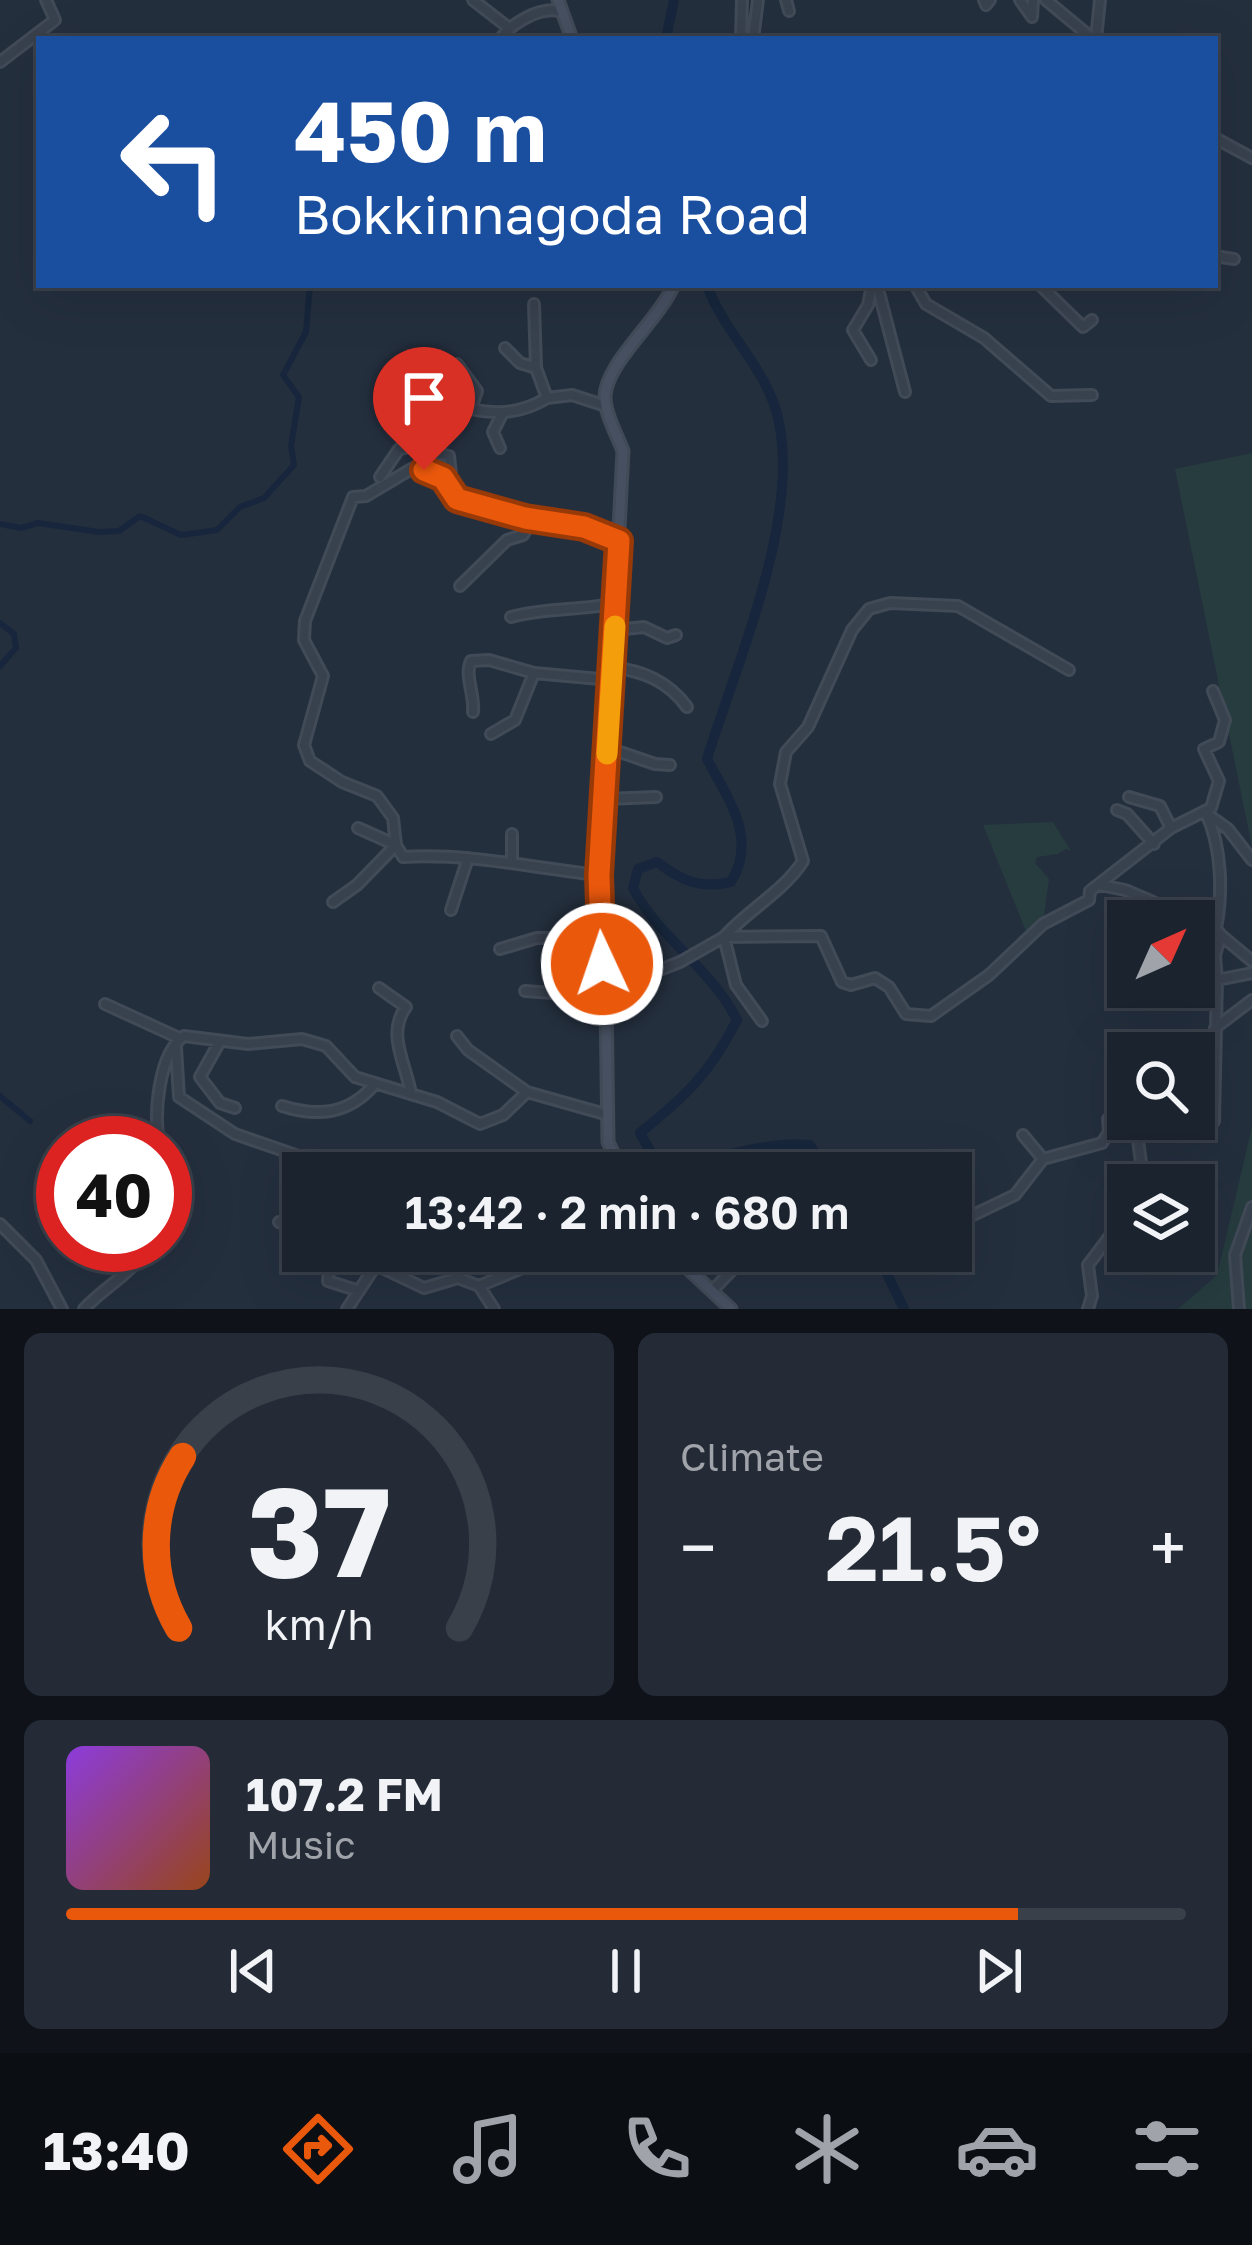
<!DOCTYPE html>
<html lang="en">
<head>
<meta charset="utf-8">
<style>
	:root { --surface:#1b232e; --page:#242b36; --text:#f1f3f6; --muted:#a0a4aa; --line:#39404a; --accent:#ea580c }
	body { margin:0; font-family:"Golos Text",sans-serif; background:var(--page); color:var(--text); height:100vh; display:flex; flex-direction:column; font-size:45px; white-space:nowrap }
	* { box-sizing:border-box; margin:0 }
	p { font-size:39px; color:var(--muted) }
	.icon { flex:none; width:66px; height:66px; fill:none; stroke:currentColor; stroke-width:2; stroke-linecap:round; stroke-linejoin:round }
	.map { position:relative; height:1309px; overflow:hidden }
	.panel { display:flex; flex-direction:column; gap:24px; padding:24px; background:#0f1319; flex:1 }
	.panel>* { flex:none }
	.banner { position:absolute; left:36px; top:36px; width:1182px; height:252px; border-radius:0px; box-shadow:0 12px 48px #0002,0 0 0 3px var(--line); background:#1a4fa0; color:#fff; overflow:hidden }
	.needle { width:78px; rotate:45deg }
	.tools { position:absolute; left:1107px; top:900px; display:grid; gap:24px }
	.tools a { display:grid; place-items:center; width:108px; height:108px; border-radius:0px; background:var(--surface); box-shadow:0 12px 48px #0002,0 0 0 3px var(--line); font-size:60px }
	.speed { position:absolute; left:36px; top:1116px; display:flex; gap:24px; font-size:60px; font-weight:700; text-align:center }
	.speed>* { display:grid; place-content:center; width:156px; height:156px; border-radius:50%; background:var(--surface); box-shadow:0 12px 48px #0002,0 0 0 3px var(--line); line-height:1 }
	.speed .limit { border:18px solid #d22; background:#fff; color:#111 }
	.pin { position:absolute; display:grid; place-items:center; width:102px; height:102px; color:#fff; margin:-123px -51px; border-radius:50% 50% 50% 0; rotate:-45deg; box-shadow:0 0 12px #0007 }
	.pin .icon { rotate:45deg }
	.me { position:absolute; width:132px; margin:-66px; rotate:357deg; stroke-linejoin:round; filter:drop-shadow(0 0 9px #0008) }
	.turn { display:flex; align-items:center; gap:42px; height:252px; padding:0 60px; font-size:54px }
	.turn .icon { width:156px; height:156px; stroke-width:2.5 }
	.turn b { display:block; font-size:84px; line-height:102px }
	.big { font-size:90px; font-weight:600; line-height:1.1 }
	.panel .tile { flex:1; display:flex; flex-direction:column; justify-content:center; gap:18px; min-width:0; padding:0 42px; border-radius:18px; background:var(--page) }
	.panel .dial { align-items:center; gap:0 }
	.dial svg { height:312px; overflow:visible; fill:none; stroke:var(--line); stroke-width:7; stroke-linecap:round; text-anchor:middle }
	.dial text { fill:var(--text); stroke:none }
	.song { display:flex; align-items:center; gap:36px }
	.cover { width:144px; height:144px; border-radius:18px; background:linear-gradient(135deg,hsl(270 70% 55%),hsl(20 70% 35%)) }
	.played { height:12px; border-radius:6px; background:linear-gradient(90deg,var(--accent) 85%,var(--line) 85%) }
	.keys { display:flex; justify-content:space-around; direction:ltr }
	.heat { display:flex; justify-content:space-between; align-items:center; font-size:66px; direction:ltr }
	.panel .tiles { flex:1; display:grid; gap:24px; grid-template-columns:1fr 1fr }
	.tile:last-child { grid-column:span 2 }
	.trip { position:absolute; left:282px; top:1152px; width:690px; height:120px; border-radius:0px; background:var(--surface); box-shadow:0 12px 48px #0002,0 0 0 3px var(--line); font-weight:600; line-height:120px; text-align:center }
	.tabs { display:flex; height:192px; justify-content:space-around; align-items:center; background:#0b0e12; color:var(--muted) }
	.tabs .icon { width:84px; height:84px }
	.tabs .active { color:var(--accent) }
	.tabs b { font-size:54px; color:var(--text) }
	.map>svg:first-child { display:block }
</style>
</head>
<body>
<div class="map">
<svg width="1252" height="1309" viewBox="0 0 1252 1309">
	<rect width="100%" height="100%" fill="#242f3e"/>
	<path fill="#263c3f" d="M1252,453V847L1175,469Z
		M1053,822L1071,851L1066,849L1058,854L1037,857L1035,863L1049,879L1044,916L1026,931L983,825Z
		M1252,1127V1309H1178L1217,1275Z"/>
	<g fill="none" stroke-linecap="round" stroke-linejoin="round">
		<path stroke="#17263c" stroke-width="6" d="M0,524L21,528L38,523L99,532L119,531L140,516L181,535L217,530L240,507L264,498L294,465L291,446L299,397L283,375L306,332L310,285
			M0,623L14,634L16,648L0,666
			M0,1096L30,1121"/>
		<path stroke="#17263c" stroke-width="10" d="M666,39L674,0
			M707,285C722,328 758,360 774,404C808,502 737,661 707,759C728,799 758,838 731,882C699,889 682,881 657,862L638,869L633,888C659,938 711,968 737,1020C710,1073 686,1096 640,1133L655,1160C707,1169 757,1139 810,1145L827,1173
			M876,1251L904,1309"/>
		<defs>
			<path id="street" d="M473,0L509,28
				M786,0L789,11
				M984,0L986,5L990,0
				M1020,0L1032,17L1033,0
				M1046,0L1093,39
				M500,39C512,23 539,7 559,11
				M741,39L742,0
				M753,39L758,0
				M1096,39L1100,0
				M0,62L55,20L46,0
				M1215,138L1252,158
				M1215,256L1234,259
				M877,285L905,392
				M915,285L926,304L984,338L1051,396L1092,395
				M1040,285L1083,327L1092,320
				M534,304L536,368
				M505,348L520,363L536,368L547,398L572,395L606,406
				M871,360L853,330L868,305L872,285
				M457,364L477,391L471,409C499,415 522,413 547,398
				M500,448L493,432L502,414
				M380,477L399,449L410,447L449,456L453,492
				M460,586L507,540L523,535L533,519
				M511,617C547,607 580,611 616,603
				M615,630L644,627L667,638L676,635
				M612,667C643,671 668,681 687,707
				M473,712C475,695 464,675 471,661L489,660L534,673L611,680
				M491,734L515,720L534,673
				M608,748L655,764L670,765
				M1129,797L1160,806L1171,828
				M605,799L656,797
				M1117,810L1127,814L1154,844
				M1206,813C1222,847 1223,894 1216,928
				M1207,814L1228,829L1252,860
				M512,862V834
				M599,875C533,868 470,853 403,857L396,845L393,818L377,796L342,782L310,761L304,745L323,676L304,640L305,621L353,497L366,496L413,468L443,478L457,499L525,518L584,527L619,541
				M1100,885L1125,890L1216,929L1221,935L1215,955L1217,980
				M333,902L357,885L396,845L358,828
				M451,910L468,858
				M1222,936L1252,961
				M500,949L537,938H598
				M379,988L406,1007C386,1034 406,1063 411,1094
				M525,991L606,997
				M606,991L680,962L724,937L821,936L842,982L851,985L875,978L889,987L906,1014L931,1016L989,975L1043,924L1089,900L1090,891L1171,828L1211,808L1219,781L1204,749L1219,742L1225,720L1213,691
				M105,1004L179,1038
				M762,1021L736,985L724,937C748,910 784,891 803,861L780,784L786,752L808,727L852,630L869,609L890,603L958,606L1069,670
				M1215,1028L1252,1000
				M457,1036L468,1050L527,1092
				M220,1041L200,1077L220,1103L235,1108
				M176,1048L179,1097L235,1134L316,1162
				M282,1106C317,1117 348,1115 374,1085
				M1023,1135L1043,1159
				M159,1143C154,1114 158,1054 184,1036L248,1044L302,1039L326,1046L355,1077L437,1102L480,1124L503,1115L527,1092L605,1114
				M165,1155L172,1177L165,1207
				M1144,1185L1138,1140L1142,1127L1149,1123L1187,1135L1204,1134L1214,1121L1217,980L1252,973
				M951,1217H969L1015,1195L1043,1159L1102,1143L1109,1132L1108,1119
				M279,1222L303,1232
				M0,1224L36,1260L62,1309
				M330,1251L328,1281L359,1291
				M479,1286L494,1309
				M712,1291L734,1268L762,1251
				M84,1309C106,1285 132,1275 148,1245
				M347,1309L376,1265L424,1288L458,1278L479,1286L563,1251
				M1088,1309L1092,1296L1088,1265L1128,1212
				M1239,1309L1235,1255L1252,1207"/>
			<path id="secondary" d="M558,0L572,39
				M623,1173L608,1142L606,997L598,938L623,451C617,435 605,414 605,397C605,364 658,321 674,285
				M669,1251L731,1309"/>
		</defs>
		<use href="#street" stroke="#414a57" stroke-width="14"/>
		<use href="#secondary" stroke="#414a57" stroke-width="15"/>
		<use href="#street" stroke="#38414e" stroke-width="8"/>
		<use href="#secondary" stroke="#465061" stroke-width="9"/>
	</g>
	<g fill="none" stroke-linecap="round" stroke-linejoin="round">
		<defs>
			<path id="route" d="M424,470L443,478L457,499L525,518L584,527L619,541L599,875L602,964"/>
		</defs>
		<use href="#route" stroke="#983908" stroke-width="30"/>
		<use href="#route" stroke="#ea580c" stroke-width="21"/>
		<path stroke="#f59e0b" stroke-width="21" d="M607,754L615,626"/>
	</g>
</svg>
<div class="tools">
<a><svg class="needle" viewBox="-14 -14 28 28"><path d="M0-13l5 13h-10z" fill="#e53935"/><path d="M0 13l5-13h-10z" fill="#a0a4aa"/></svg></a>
<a><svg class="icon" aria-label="search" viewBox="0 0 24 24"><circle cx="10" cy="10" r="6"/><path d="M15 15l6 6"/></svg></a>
<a><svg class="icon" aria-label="layers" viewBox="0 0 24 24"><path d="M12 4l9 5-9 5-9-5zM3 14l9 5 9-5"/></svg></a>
</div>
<div class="speed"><div class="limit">40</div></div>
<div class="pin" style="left:424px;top:470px;background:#d93025"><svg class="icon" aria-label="arrive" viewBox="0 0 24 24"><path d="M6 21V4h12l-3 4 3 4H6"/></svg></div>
<svg class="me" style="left:602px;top:964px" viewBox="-20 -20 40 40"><circle r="17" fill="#ea580c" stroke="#fff" stroke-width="3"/><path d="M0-11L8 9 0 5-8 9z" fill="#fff"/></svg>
<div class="trip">13:42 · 2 min · 680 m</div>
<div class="banner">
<div class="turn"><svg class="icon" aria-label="left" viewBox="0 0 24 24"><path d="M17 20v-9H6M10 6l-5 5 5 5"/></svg><div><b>450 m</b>Bokkinnagoda Road</div></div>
</div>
</div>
<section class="panel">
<div class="tiles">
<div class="tile dial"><svg viewBox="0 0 100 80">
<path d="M14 69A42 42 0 1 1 86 69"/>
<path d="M14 69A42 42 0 0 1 15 25" stroke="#ea580c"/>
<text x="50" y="56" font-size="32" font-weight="700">37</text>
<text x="50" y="72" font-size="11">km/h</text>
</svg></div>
<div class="tile"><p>Climate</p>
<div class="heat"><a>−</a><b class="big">21.5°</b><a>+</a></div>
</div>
<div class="tile">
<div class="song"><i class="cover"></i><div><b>107.2 FM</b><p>Music</p></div></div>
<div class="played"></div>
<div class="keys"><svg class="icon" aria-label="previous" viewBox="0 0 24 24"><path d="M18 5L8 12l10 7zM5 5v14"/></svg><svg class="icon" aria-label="pause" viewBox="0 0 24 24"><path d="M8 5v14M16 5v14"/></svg><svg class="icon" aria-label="next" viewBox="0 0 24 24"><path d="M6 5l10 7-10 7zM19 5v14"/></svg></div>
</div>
</div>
</section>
<nav class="tabs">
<b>13:40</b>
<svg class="icon active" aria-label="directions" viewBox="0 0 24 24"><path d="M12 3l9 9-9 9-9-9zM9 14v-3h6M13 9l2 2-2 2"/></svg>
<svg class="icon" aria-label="music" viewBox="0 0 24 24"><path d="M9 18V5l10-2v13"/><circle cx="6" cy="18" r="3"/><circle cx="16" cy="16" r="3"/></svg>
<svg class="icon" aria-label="phone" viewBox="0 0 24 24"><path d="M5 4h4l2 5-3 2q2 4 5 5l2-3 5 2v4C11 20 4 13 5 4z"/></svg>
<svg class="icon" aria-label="climate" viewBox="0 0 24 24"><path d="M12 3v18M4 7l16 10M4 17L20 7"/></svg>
<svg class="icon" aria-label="car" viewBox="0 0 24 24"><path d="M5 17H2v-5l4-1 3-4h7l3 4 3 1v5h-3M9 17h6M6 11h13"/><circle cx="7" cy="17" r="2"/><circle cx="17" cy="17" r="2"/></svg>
<svg class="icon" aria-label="filters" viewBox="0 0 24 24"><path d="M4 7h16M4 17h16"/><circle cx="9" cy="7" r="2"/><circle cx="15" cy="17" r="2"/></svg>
</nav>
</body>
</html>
